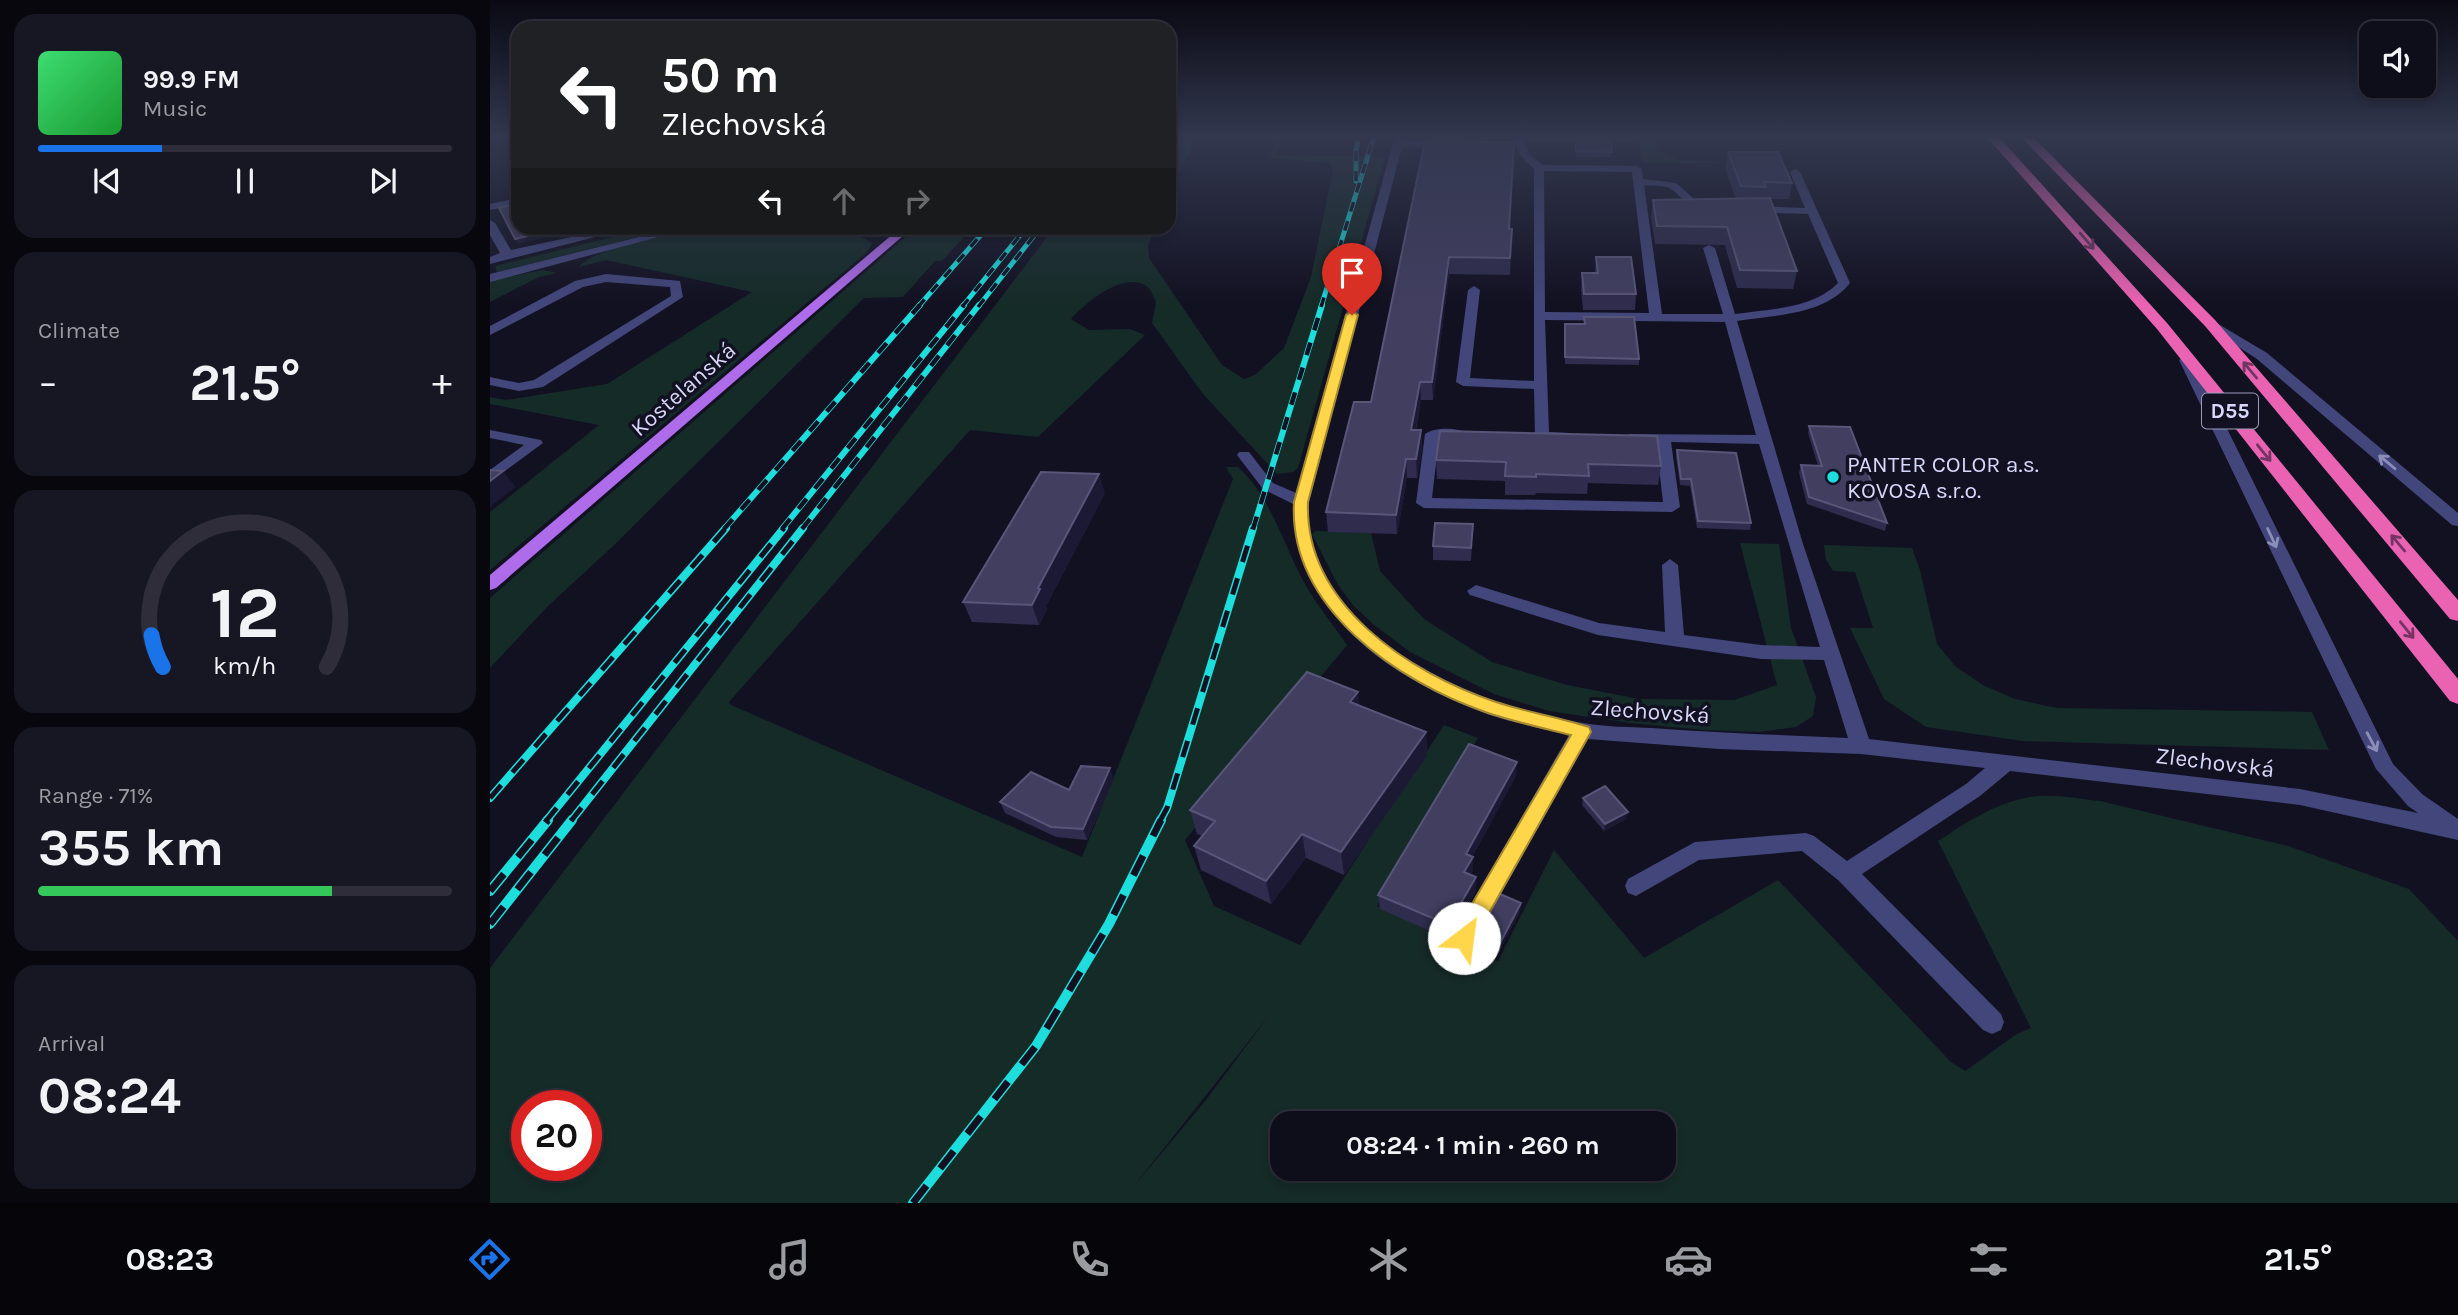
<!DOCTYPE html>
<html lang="en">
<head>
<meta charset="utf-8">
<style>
	:root { --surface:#0e0d1a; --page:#171623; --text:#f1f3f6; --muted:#9b9ca2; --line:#2e2d39; --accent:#1a73e8 }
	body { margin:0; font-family:Karla,sans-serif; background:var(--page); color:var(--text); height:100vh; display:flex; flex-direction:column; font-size:26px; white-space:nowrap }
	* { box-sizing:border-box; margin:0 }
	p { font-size:23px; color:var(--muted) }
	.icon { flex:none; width:38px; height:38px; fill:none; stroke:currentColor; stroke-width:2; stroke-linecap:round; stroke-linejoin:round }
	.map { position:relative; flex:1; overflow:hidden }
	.side { display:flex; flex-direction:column; gap:14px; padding:14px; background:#08070e; width:490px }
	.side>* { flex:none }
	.guide { position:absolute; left:21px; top:21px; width:665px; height:214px; border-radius:21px; box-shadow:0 4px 10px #0003,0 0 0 2px var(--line); background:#202124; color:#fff; overflow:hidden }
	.tools { position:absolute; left:1869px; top:21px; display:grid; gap:14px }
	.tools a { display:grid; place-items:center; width:77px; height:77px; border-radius:14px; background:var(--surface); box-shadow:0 4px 10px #0003,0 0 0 2px var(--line); font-size:35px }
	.speed { position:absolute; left:21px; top:1090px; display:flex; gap:14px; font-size:35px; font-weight:700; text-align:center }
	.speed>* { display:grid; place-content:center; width:91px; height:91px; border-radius:50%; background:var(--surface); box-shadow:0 4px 10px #0003,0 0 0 2px var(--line); line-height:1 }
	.speed .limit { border:10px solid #d22; background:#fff; color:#111 }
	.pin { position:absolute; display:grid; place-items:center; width:60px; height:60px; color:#fff; margin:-72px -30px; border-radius:50% 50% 50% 0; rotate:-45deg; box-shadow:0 0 7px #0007 }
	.pin .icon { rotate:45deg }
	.me { position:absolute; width:77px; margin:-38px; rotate:30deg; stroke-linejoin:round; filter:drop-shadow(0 0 5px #0008) }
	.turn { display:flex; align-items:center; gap:24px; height:147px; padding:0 35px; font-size:32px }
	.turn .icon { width:91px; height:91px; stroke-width:2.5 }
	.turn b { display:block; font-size:49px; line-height:60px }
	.lanes { display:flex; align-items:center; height:66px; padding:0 35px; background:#0003; justify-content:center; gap:35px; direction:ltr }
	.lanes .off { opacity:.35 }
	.big { font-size:52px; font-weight:700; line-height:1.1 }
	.side .widget { flex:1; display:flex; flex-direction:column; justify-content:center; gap:10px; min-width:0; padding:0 24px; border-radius:21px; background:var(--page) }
	.side .dial { align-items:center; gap:0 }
	.dial svg { height:182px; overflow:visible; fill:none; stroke:var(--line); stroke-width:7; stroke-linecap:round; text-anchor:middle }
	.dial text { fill:var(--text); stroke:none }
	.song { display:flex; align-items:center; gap:21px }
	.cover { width:84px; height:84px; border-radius:10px; background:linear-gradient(135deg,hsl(140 70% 55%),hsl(130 70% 35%)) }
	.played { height:7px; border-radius:4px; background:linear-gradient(90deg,var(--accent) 30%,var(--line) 30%) }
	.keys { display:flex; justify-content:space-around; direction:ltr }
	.heat { display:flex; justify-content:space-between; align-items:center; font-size:38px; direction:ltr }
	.charge { height:10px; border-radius:5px; background:linear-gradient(90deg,#34c759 71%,var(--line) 0) }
	.trip { position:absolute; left:780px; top:1111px; width:406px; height:70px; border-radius:21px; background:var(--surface); box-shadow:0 4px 10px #0003,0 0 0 2px var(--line); font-weight:700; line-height:70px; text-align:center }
	.tab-bar { display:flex; height:112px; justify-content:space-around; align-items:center; background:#06050a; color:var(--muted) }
	.tab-bar .icon { width:49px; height:49px }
	.tab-bar .current { color:var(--accent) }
	.tab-bar b { font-size:32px; color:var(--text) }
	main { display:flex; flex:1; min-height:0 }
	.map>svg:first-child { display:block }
</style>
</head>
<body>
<main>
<section class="side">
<div class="widget">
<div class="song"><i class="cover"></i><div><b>99.9 FM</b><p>Music</p></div></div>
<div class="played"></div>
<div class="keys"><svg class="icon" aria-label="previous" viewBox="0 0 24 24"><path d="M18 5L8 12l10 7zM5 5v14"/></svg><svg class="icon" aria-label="pause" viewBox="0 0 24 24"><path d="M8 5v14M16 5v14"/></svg><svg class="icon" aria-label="next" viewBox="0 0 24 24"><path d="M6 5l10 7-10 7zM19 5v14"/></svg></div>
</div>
<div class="widget"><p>Climate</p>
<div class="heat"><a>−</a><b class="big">21.5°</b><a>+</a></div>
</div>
<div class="widget dial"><svg viewBox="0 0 100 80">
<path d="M14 69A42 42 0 1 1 86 69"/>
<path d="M14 69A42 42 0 0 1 9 55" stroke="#1a73e8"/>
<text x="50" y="56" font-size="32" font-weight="700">12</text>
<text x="50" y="72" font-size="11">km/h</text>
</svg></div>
<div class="widget"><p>Range · 71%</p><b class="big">355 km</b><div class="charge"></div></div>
<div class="widget"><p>Arrival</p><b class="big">08:24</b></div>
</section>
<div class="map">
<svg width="1968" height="1203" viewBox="0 0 1968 1203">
	<rect width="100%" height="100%" fill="#121122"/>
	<path fill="#152b28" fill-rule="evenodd" d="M679,136H708L684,182L679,200Z
		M789,136H795L786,155L895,157L808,468L803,472L787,474L713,394L662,323L666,302C664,298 661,290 658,287C635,269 595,303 581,319L599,330L640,329L655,335L548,437L480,430L239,702L241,705L592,857L743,479L736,467H748C782,498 794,547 816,586C828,606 843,625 857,645L695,840L724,906L810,945L954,725L988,738L887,906L1008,961L1064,850L1154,958L1288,880L1461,1062L1475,1071L1527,1034L1541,1028L1448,841C1477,822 1505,803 1540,797C1563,793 1588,799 1610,801L1798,846L1919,889L1968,941V1203H0V968L564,228H666L658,245L659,258L732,365L754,379L765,375L794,348L821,277L843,170L839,163L777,158ZM778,1017L716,1100L644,1186ZM37,1106H96V1166H37ZM793,1124H1174V1169H793Z
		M1148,136H1165L1168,150L1188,160L1238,163H1153Z
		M159,228H183L7,272L5,266Z
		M207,228C241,227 362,220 382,244L376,253L0,570V512L109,425L0,404V397L16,400L117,384L262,292L116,260L89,267C100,249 184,234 207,228Z
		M426,228H482L452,261H445L413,297L374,298L122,547L57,607L0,668V598Z
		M52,270L67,273L49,277L0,302V281Z
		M826,531L881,533L890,571L934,619L1002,662L1077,685L1149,699L1244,700L1287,685L1250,543L1289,544L1301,628L1326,697L1323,716L1306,727L1269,732L1214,730L1140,723L1059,711L1004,694L920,652L883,624L863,605L848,585L822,534Z
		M1334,545L1422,548L1430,570L1447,644L1466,667L1493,685L1525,699L1567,708L1822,712L1839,750L1533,741L1436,727L1394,699L1360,628H1383L1365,572L1343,571L1336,560Z"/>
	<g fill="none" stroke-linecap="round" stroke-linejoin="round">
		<path fill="#42467a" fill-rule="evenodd" d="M905,136H915L913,141L983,142V136H993L992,145L987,148L912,147L819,502C819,510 817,520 818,529C839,643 990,708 1093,723C1115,727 1139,727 1162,728C1227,733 1293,735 1358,738L1334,660L1271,659L1108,635L980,595L977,591L986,585L1109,623L1175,632L1172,565L1180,559L1188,565L1194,635L1271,645L1330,647L1269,444L1181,442L1190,507L1182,512L934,508L926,503L935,434C944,427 969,427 978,434L971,438H949L942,498L1173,502L1166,442L1139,440L1137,437L1139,434L1266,435L1235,322L1055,320L1059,432L1079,433L1081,436L1079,439C1069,442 1052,443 1045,436L1044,389L973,386L966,382L978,290L984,286L990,290L980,378L1044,381V169L1030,155L1022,136H1148L1146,141L1143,142L1034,141L1039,154L1052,165L1147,166L1152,169L1153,179L1186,183L1210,204L1223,206L1224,208C1204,222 1193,193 1177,187C1170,185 1161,186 1154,185L1172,314H1233L1213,248L1219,245L1225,248L1245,314C1278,309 1323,309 1348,283L1318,214L1261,212L1256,209L1261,206L1315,208L1300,172L1305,169L1310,172L1360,283C1335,315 1285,315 1247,321L1313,544L1379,739L1810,789L1928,813L1918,806L1886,769L1689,360L1696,356L1703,360L1903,764L1932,794L1968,819V840L1810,805L1520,771L1490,796L1372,874L1511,1014L1514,1022L1511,1030L1502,1034L1493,1030L1348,880L1312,851L1209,860L1146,896L1138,893L1135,886L1138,879L1205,842L1316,833L1324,836L1357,861L1476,784L1495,768L1371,754L1229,749L1098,739L982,945L974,949L966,945L962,938L966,931L1079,735C1052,728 1023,723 997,714C928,689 856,647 822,581C810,555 802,533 803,504L773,489L747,455L749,452H759L783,483L806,493ZM1054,171L1142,172L1159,313L1055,312Z
			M28,198V204L0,210V204Z
			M0,220L5,223L21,250L123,228H140L0,264V257L10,253L0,235Z
			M185,228H202L0,282V274Z
			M351,228C369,226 401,223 416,233L410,236L357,231Z
			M116,274L190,281L193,297L53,387L29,391L0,385V377L29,383L44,380L181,296L180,287L116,282L93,287L0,335V326L85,281Z
			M1720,319L1777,353L1968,513V526L1962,525L1767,359L1716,326L1714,323Z
			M0,430L51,440L53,443L0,482V470L34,445L0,438Z"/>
		<path fill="#ae6ceb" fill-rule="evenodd" d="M410,228H422L6,588L0,590V575Z"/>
		<path fill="#ea62b2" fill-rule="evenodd" d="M1496,136H1508L1677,323L1968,679V704L1960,701L1667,329Z
			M1530,136H1542L1725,320L1968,600V621L1960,619L1715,326Z"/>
		<defs>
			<path id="rail-far3" d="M866,181V149L869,136
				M428,307L497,228
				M472,307L536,228
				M488,307L550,228
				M831,307L884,136"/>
			<path id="rail-far2" d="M234,529L430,305
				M292,529L474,305
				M312,529L489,305
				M763,529L832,305"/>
			<path id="rail-far1" d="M0,798L236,528
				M56,821L294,528
				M81,821L313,528
				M670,821L677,808L763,528"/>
			<path id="rail" d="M0,891L58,820
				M0,924L82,820
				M423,1203L546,1046L619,924L671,820"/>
		</defs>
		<use href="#rail-far3" stroke="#1ededd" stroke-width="5"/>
		<use href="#rail-far2" stroke="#1ededd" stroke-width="6"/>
		<use href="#rail-far1" stroke="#1ededd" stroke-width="8"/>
		<use href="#rail" stroke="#1ededd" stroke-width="10"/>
		<use href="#rail-far3" stroke="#121122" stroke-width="3.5" stroke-dasharray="10" stroke-linecap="butt"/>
		<use href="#rail-far2" stroke="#121122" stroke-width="4.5" stroke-dasharray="13" stroke-linecap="butt"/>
		<use href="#rail-far1" stroke="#121122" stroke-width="5" stroke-dasharray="17" stroke-linecap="butt"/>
		<use href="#rail" stroke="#121122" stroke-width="7" stroke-dasharray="22" stroke-linecap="butt"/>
	</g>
	<path fill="#2f2c4d" d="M936,136H978L976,142H1024L1019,229H1022L1020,275L959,274L943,400H931L926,430H931L932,448L927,478H917L907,534L838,532L836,512L881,402Z
		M1086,139L1122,152L1121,157H1086Z
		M1238,152L1302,183L1299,199H1280L1307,271L1303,289L1247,288L1235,245L1165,244L1161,217L1163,200L1246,199L1235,168Z
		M1106,257L1146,294L1145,310H1093L1091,289L1092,273H1105Z
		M1094,317L1149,359V365L1075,364V324H1094Z
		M1319,426L1397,523L1395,531L1317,504L1309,473L1311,465L1328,466L1318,433Z
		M1187,450L1261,523L1260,530L1207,528L1200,486L1190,485L1186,457Z
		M946,460L1171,466L1168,485L1098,483L1097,494L1046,493L1045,495H1015V481L947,479Z
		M615,493L556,606L557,609L549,625L482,622L473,602Z
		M983,524L981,561L943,560V546Z
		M870,706L936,732L937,756L854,875L816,858L781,904L711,870L704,846L713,836L707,834L700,810Z
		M1026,776L982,857L983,870L980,875L986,891L960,936L949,931L947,934L890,909L888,895Z
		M624,779L597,840L566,837L515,813L510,802L579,790Z
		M1093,798L1136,819L1114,831L1092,805Z
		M1031,909L1007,956L984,946V940Z"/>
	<path fill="#1c1934" d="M70,228H97L28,244L25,239Z
		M959,257V274L943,400L942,382Z
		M930,382L931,400L922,448L921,430Z
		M931,430L932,448L927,478L926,459Z
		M916,459L917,478L907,534L906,515Z
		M13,471L26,487L0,507V481Z
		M609,474L615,493L556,606L557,609L549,625L542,605L548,588Z
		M868,692L871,716L860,702Z
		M936,732L937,756L854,875L851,852Z
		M1027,762L1026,776L976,868V854Z
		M620,768L624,779L597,840L593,829Z
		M1138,812L1136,819L1114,831L1115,824Z
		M812,834L816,858L781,904L776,881Z
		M983,857V870L974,886V872Z
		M986,877V891L960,936V922Z
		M1031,903V909L1007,956V949Z
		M948,918L949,931L947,934V920Z"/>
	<path fill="#413e60" stroke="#585678" stroke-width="2" d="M936,136H976V142H1024L1019,229H1022L1020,258L959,257L942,382H930L921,430H931L926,459H916L906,515L836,512L864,402H881Z
		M1086,139H1121L1122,152L1086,151Z
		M1238,152H1288L1302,183L1274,182L1276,187L1251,186Z
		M1280,198L1307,271L1250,270L1237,227L1167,226L1163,200Z
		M28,203V228H70L25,239L9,208Z
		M1106,257H1141L1146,294H1094L1092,273H1108Z
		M1094,317H1144L1149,359L1075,357V324H1095Z
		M1319,426L1360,427L1397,523L1319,497L1311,465L1332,466Z
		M950,431L1167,436L1171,466L1098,464L1099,476L1046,474V477L1015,476L1016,462L946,460Z
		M1187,450L1246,453L1261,523L1208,521L1201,479H1191Z
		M0,470L13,471L0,481Z
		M551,472L609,474L548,588L550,589L542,605L473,602Z
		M945,523L983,524L981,548L943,546Z
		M817,672L868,692L860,702L936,732L851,852L812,834L776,881L704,846L725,821L700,810Z
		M979,744L1027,762L976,854L983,857L974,872L986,877L960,922L948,918L947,920L888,895Z
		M591,766L620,768L593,829L561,827L510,802L541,772L579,790Z
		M1115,786L1138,812L1115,824L1093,798Z
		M1010,894L1031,903L1007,949L984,940Z"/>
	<defs><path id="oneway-shaft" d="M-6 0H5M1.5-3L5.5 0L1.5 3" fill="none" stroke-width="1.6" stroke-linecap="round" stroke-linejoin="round" transform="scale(1.75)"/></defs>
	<g stroke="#733563">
		<use href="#oneway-shaft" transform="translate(1597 241) rotate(49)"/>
		<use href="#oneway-shaft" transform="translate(1760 370) rotate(-130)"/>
		<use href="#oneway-shaft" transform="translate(1774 453) rotate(51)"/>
		<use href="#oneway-shaft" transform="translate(1908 543) rotate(-130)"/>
		<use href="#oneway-shaft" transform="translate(1917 630) rotate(51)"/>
	</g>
	<g stroke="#8c8eba">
		<use href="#oneway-shaft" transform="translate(1897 462) rotate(-140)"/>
		<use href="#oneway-shaft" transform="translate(1782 538) rotate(65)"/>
		<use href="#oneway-shaft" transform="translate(1882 742) rotate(62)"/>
	</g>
	<linearGradient id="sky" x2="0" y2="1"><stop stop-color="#0a0913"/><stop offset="0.45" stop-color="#33384f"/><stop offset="1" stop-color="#33384f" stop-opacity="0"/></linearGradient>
	<rect width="1968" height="304" fill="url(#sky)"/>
	<path fill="#ffd54a" stroke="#a68a30" stroke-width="2" d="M862,311L868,315L818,502C814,604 919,673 1006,702C1036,712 1068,717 1099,727L1101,732L981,945L974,948L966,945L963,938L966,931L1081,735C1053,728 1025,722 998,713C908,682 798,608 804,502L856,315Z"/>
	<circle fill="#1ededd" stroke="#121122" stroke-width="2.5" cx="1343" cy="477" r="7"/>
	<g text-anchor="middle" stroke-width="7" stroke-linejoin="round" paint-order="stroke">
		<rect fill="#121122" stroke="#9c9cb9" stroke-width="2" x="1712" y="393.5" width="56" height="35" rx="5"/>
		<g font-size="21" font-weight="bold" fill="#d7d7fa">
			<text x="1740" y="418">D55</text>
		</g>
		<g font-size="23" fill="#d7d7fa" stroke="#121122">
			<text transform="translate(193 389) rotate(-41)" y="8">Kostelanská</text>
			<text transform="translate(1160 711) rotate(4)" y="8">Zlechovská</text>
			<text transform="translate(1725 762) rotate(7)" y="8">Zlechovská</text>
		</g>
		<g font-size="23" fill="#d7d7fa" stroke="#121122" text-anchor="start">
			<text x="1357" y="472">PANTER COLOR a.s.<tspan x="1357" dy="26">KOVOSA s.r.o.</tspan></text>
		</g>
	</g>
</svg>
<div class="tools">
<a><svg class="icon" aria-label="sound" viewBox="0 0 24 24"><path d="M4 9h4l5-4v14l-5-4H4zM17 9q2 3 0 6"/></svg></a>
</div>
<div class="speed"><div class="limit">20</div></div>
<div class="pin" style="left:862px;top:315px;background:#d93025"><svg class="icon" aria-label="arrive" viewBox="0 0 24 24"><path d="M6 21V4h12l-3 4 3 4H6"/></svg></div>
<svg class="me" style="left:974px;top:938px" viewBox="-20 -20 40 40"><circle r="19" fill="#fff"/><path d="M0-13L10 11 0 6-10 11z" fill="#ffd54a"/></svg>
<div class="trip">08:24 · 1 min · 260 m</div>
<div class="guide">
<div class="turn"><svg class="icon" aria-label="left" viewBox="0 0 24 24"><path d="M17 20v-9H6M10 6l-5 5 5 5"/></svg><div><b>50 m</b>Zlechovská</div></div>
<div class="lanes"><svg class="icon" aria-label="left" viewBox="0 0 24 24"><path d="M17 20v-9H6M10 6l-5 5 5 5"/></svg><svg class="icon off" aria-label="ahead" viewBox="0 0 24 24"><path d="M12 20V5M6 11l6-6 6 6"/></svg><svg class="icon off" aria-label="right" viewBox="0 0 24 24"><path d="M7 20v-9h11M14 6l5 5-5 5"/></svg></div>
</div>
</div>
</main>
<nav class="tab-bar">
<b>08:23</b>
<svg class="icon current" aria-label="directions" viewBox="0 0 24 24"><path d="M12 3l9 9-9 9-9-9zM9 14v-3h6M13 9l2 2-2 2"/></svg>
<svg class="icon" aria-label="music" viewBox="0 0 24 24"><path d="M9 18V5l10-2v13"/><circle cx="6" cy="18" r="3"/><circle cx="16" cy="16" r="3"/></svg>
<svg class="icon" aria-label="phone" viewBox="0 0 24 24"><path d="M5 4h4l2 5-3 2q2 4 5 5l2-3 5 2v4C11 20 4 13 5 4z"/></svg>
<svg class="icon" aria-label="climate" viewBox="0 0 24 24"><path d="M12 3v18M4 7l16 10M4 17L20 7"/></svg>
<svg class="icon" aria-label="car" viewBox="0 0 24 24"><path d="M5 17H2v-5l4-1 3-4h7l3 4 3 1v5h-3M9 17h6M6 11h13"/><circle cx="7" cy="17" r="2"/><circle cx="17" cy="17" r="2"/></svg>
<svg class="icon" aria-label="filters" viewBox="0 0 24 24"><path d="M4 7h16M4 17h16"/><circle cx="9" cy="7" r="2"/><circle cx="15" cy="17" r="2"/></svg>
<b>21.5°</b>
</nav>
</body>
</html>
